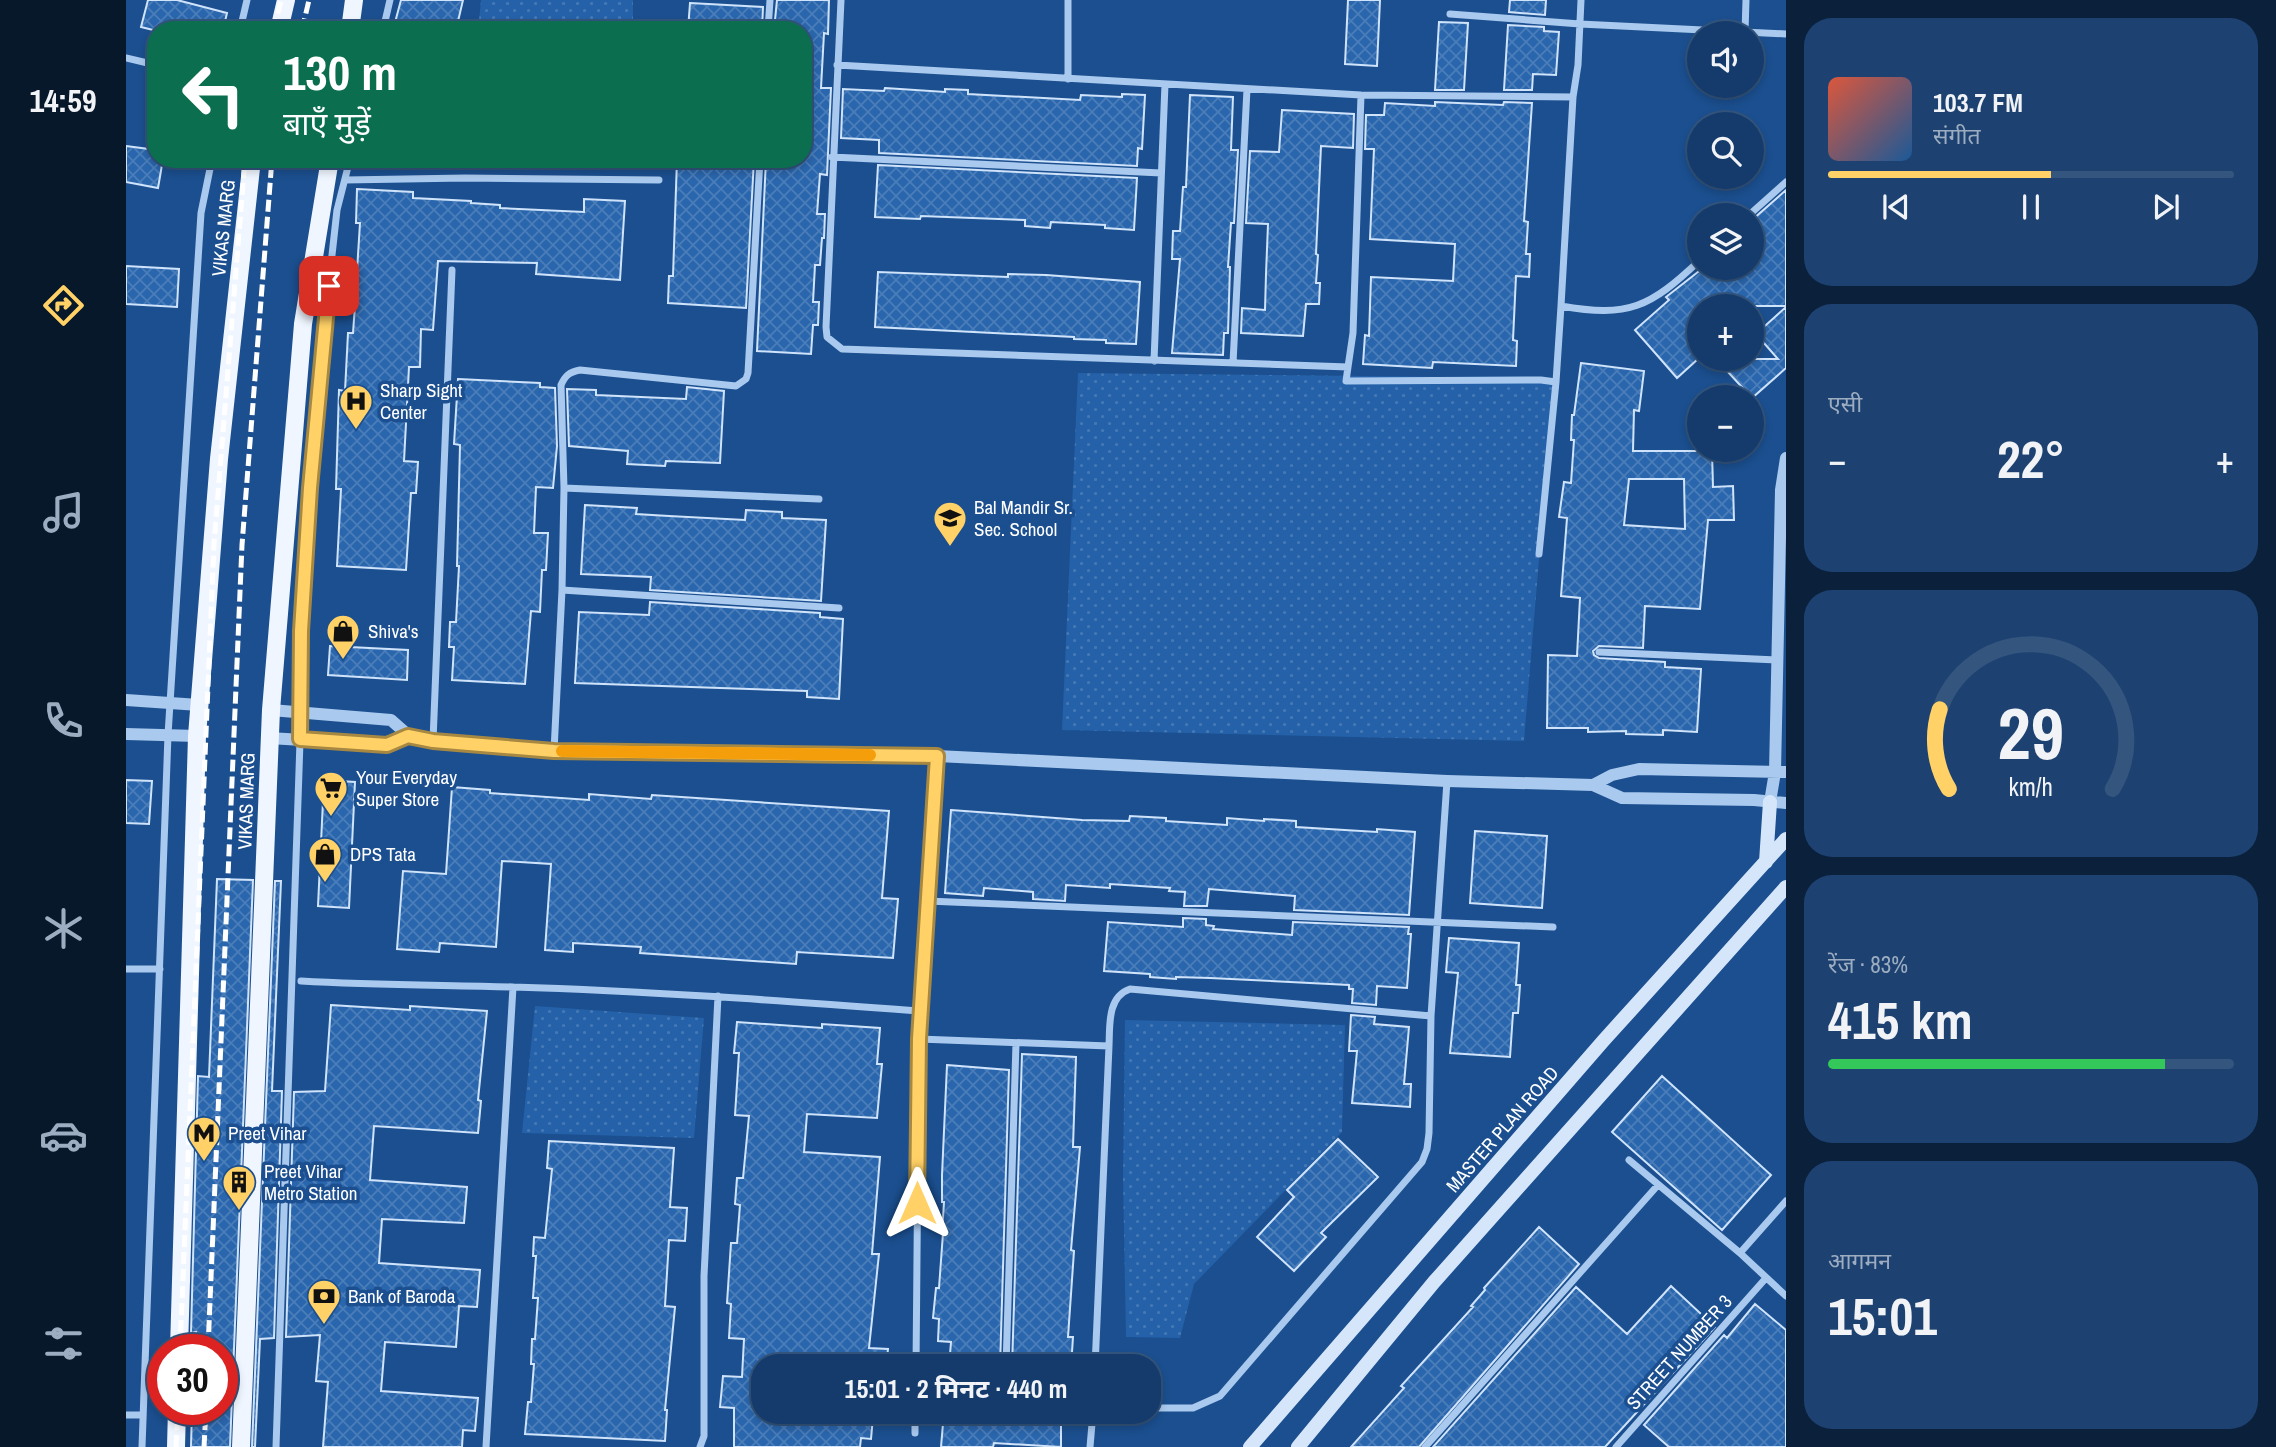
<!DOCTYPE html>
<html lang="hi">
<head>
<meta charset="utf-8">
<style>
	:root { --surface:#143b6b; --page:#1d4271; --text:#f1f3f6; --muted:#9dadc1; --line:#33557e; --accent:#ffd166 }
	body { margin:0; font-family:"Archivo Narrow","Noto Sans Devanagari",sans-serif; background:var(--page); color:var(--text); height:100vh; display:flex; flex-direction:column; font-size:26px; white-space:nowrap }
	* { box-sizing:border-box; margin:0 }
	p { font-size:23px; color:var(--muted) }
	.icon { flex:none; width:38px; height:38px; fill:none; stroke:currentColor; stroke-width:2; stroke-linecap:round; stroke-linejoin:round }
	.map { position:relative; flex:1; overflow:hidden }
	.side { display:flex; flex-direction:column; gap:18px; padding:18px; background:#0b203b; width:490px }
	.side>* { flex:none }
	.banner { position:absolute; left:21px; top:21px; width:665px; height:147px; border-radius:28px; box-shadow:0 4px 10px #0003,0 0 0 2px var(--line); background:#0b6e4f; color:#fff; overflow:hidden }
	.controls { position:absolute; left:1561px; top:21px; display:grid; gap:14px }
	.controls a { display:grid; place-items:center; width:77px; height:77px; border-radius:50%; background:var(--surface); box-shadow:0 4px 10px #0003,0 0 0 2px var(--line); font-size:35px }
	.speed { position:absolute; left:21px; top:1334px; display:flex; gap:14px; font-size:35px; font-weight:700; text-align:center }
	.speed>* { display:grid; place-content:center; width:91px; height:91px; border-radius:50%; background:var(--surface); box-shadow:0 4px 10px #0003,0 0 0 2px var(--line); line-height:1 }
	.speed .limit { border:10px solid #d22; background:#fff; color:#111 }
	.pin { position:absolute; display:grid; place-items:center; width:60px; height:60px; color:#fff; margin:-30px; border-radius:14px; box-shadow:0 4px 10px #0006 }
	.me { position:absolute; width:77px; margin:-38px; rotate:0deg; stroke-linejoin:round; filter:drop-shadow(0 0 5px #0008) }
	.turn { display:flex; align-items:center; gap:24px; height:147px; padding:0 21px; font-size:32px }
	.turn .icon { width:91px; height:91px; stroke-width:2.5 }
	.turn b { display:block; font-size:49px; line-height:60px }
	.big { font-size:52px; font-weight:700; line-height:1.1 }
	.side .widget { flex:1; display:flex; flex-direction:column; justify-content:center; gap:10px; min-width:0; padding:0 24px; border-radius:28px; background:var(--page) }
	.side .dial { align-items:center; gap:0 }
	.dial svg { height:182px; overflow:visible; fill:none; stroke:var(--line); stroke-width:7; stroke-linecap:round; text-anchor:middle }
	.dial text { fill:var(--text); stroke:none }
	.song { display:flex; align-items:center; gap:21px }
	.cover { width:84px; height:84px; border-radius:10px; background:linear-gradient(135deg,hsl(10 70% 55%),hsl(210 70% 35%)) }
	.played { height:7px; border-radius:4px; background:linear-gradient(90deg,var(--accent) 55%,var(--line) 55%) }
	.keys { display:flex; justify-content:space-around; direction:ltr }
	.heat { display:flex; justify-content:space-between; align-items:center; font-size:38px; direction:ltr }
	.charge { height:10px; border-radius:5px; background:linear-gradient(90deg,#34c759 83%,var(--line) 0) }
	.trip { position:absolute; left:625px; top:1354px; width:410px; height:70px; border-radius:28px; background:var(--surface); box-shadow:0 4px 10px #0003,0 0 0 2px var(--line); font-weight:700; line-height:70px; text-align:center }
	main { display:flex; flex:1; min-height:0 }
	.dock { display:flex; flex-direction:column; width:126px; justify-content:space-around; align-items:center; background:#08182b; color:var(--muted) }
	.dock .icon { width:49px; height:49px }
	.dock .active { color:var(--accent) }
	.dock b { font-size:32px; color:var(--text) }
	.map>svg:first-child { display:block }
</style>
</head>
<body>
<main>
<nav class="dock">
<b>14:59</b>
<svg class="icon active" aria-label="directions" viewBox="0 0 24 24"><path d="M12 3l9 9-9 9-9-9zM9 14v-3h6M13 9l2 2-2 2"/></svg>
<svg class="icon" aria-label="music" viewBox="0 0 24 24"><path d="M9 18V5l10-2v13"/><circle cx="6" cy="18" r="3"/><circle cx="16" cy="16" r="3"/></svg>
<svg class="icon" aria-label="phone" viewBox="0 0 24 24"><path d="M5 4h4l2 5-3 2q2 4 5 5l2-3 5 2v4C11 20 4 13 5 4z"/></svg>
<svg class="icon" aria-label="climate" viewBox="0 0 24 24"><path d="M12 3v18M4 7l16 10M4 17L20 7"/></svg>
<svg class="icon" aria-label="car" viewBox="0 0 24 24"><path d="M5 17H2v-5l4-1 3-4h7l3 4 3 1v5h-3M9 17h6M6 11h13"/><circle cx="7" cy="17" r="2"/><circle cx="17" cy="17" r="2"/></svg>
<svg class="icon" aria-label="filters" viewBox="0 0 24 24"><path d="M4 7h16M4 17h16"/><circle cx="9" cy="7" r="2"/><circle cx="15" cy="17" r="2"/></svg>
</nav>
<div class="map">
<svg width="1660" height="1447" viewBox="0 0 1660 1447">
	<defs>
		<pattern id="park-dots" width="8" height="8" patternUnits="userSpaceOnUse" patternTransform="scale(1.75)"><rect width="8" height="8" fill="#2461a8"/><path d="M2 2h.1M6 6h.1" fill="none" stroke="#4579b5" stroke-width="1.8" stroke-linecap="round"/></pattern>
		<pattern id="building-cross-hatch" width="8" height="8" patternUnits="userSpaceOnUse" patternTransform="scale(1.75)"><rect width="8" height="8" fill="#2a66ad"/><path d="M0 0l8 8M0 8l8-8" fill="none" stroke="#4a7db9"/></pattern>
	</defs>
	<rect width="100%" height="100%" fill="#1b4f8f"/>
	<path fill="url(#park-dots)" d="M355,0H507V30H352Z
		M952,373L1428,378L1398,741L936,730Z
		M409,1006L578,1018L568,1138L396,1133Z
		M999,1020L1219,1025L1216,1132L1068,1284L1054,1338L1000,1337L997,1178Z"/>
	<path fill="url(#building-cross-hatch)" stroke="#cfe3fa" stroke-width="2" fill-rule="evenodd" d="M22,0H51L101,13L97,30H27L15,27Z
		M275,0H337L330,30H267Z
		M651,0H703L702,34L698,33L695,88H705L701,175L694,174L691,214H699L698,238H696L694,265H689L687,302H693L692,325H687L685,354L631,351L640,159H677V30H648Z
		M1222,0H1254L1251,66L1219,64Z
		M1384,0H1420L1419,15L1383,12Z
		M564,3L637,7L636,30H562Z
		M1313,22L1342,23L1338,90H1309Z
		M1382,25L1418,27V31L1433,32L1430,75L1407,74L1406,90H1378Z
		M759,88L819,92V89L842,90V94L954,100L955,95L996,97V94L1019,95L1016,149L1012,148L1011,166L753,153V140L715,138L717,89L758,91Z
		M1064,95L1107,97L1105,150H1112L1108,223H1105L1102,267H1104L1102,333H1098L1097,355L1046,353L1054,259H1046L1047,231H1054L1057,187H1060Z
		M1309,102L1377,105L1378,102L1406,103L1398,221L1402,222L1400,254H1404L1403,277L1390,276L1387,340L1391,341L1390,366L1307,362L1306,368L1237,364L1239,335L1243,336L1245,277L1327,281L1329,244L1244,239L1248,149H1239L1240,115H1258L1259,103L1309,106Z
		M1156,110L1228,114L1227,148L1195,146L1190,254L1192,255L1190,283H1194L1193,304H1180L1177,336L1115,333L1116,308L1139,310L1140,274L1142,224L1120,223L1124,151L1153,152Z
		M0,146L30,150V159H37L32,188L0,182Z
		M551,159H628L620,308L542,303L543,276H547Z
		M752,165L1011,178L1008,230L979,228V225L925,222L924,228L899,226V220L795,216L794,219L749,217Z
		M231,189L287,192V198L345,201V203L374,205V208L458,212V199L499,201L494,280L410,274L411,263L312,261L307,330L295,329L294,367H283L278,461L292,462L290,493H285L280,570L211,566L215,489H210L213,390L219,391L222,333H227L230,291H211L212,270L231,271L234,223H230Z
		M1660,190V306H1573V358L1551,378L1509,330L1543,300L1540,297L1577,268H1626V220Z
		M0,266L53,269L51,307L0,304Z
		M752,272L882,277V274L920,275L1014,282L1010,344L980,343V340L948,339V337L749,327Z
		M1660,307V368L1626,398L1590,359H1652L1630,334Z
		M1455,363L1518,371L1513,411L1508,410L1507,451H1586L1587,487L1607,486L1608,520H1582L1574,609L1519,606L1517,648L1473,646L1467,651L1468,655L1473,658L1539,662V667L1575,669L1571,732L1537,730V735L1500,734V731L1462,732V728H1421L1422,655L1451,656L1454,598L1435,596L1441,518L1433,517L1438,482L1445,483L1448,440H1445L1446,415H1448ZM1503,479H1558L1559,529L1498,525Z
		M332,379L414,383V387L429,388L431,446L427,488L410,487L408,533H422L420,570H416L414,612L405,611L399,684L326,680L328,647H323L324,622H330L333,566H331L334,445L328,444Z
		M561,387L598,391L594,463L540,461L539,466L501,464L502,451L443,446L441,389L470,390V395L560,399Z
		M459,505L511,508L510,514L543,516L619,520L620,510L656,512V518L700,520L695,601L524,590L525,577L455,574Z
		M524,602L694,613V617L717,619L713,699L681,697V691L449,683L453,612L523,615Z
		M204,646L282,650L281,680L202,675Z
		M0,780L26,781L23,824L0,823Z
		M198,780L229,782L223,908L192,906Z
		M326,787L364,790V793L463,800V794L525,799L526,795L763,811L756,898L772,899L767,958L671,952L670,964L514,953L515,947L447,943V952L419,950L425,864L376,861L370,947L314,943L313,952L271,949L277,871L320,874Z
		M825,810L956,820L1003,821L1004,816L1040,818V821L1101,825V818L1138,821V819L1170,821V827L1251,832V829L1289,832L1283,915L1168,910L1169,896L1083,889L1081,906H1058L1059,892L1043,891L1044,888L984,884V888L940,885L939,901L907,899V892L858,888L857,896L819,893Z
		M1349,831L1421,836L1416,908L1344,903Z
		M91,879L127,880L104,1447H65L66,1409H96V1349H69L70,1332L65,1333L72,1076L83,1077Z
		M149,881H155L146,1091H156L148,1338L134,1339L129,1447H126Z
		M1057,918L1080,919V925L1088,926L1087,929L1166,935L1167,922L1283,927L1282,934H1285L1281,988L1251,986L1250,1005L1226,1003L1227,989H1223V985L1084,978L1050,977V979L1024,977V974L978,971L982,922L1057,927Z
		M1323,938L1393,943L1390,985H1394L1392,1013H1387L1384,1057L1324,1053L1332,973L1320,972Z
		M205,1005L284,1010V1006L361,1011L352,1100L355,1101L352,1133L248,1126L244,1180L341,1187L338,1223L256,1219L253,1263L354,1270L351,1307L333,1306L330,1347L259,1342L255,1391L352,1398L349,1431L337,1430L336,1447H197L202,1382L190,1381L194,1335L160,1337L168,1092L199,1091Z
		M1225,1015L1249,1017L1248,1024L1283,1027L1278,1084H1285L1284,1107L1226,1103L1231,1051H1223Z
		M611,1022L696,1028V1024L754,1028L751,1064H756L751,1118L681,1114L678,1152L754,1157L746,1254H753L743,1348L762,1349L760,1367H637V1412H737L736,1416L747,1417L745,1439L735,1438L734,1447H608V1408L594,1407L597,1376L616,1377L618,1339L603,1338L605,1304L601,1303L605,1243H611L614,1205L609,1204L611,1178H617L623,1116L609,1115L613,1053H608Z
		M896,1054L950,1057L947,1147H954L945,1250L948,1251L942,1337H947L945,1367H886Z
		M821,1065L883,1070L874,1367H823L825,1342L812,1341L813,1319L807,1318L810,1288H813L817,1233H816L818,1202H816V1175Z
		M1536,1076L1645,1175L1596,1230L1486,1132Z
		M1212,1139L1252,1177L1195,1233L1200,1237L1168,1271L1131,1237L1168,1197L1161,1190Z
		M423,1141L548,1148L544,1207L561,1208L559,1241L543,1240L539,1306L549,1307L539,1410H541L539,1441L399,1434L402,1402H405L408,1364H405L406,1339H409L412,1298H407L410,1256H407L408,1237L419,1238L426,1169L421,1168Z
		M1413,1227L1453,1264L1293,1447H1225L1278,1388L1275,1386L1347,1307L1345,1306L1359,1290L1358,1288Z
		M1545,1286L1589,1327L1479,1447H1307L1450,1287L1501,1334Z
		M1629,1304L1660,1330V1447H1543L1518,1425L1598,1335L1601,1338Z
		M818,1412L883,1414V1412H935V1447L868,1443L867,1447H815Z"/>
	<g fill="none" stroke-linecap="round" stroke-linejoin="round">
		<path stroke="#a9c9ee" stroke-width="7" d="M715,0L700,327L701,337L716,349L1222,367L1227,333L1235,95
			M1324,14L1454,24L1660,34
			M114,30L121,0
			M257,30L264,0
			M642,30L644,0
			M1619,32L1620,0
			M0,58L30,65
			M711,65L1235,95L1447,97L1435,306C1503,318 1524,307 1573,261
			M942,79V0
			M1447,97L1452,65L1455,0
			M706,157L1035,173
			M219,180L339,178L533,180
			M1623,215L1660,182
			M1028,361L1039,84
			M1107,363L1121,89
			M1222,367L1220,381L1415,380L1430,382L1413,554
			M1430,382L1435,306
			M438,488L693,499
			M436,590L713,608
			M1473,652L1651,660
			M307,741L326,270
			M428,751L436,590L438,488L435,385C439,376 443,372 454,370L610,386L620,379L622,373L634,159
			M801,901L1427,927
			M0,969H34
			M175,981C246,985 316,985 387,987C523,991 658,1001 794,1011
			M1305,1016L1321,781
			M793,1039L983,1046
			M1503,1160L1614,1253L1660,1296
			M1614,1253L1660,1201
			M790,1367L793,1039L811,756
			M880,1367L890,1043
			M969,1367L983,1046C984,1025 981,997 1004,989L1305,1016L1303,1133L1301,1149L1296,1162L1094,1396L1067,1408H1022
			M0,1415H17
			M789,1433V1412
			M16,1447L42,735L75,213L86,159
			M150,1447L175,712V631L194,363L211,210L224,159
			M360,1447L387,987
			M574,1447L578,1436V1276L592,996
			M964,1447L967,1412
			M1299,1447L1532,1185
			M1490,1447L1640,1278"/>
		<path stroke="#a9c9ee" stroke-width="12" d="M0,700L73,705
			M145,710L265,720L282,735L307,741L393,749L811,756L1321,781L1467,785L1496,798L1628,800L1660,803
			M0,734L71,736
			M143,738L261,745L282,735
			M1467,785L1486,775L1513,769L1660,772
			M1644,802L1649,772L1655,490L1660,458"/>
		<path stroke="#d6e6fa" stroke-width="14" d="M1640,862L1644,802
			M1124,1447L1478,1040L1660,839
			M1172,1447L1308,1282L1660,887"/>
		<path stroke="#f0f6ff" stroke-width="18" d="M153,30L160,0
			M224,30L228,0
			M53,1349L71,736L93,459L126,159
			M50,1447L51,1409
			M115,1447L145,710L177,324L204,159"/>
		<path stroke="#fff" stroke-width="5" stroke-dasharray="12 5" stroke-linecap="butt" d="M148,30L155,0
			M176,30L183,0
			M54,1349L88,544L119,159
			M82,1349L116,545L146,159
			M50,1447L52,1409
			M78,1447L80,1409"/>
	</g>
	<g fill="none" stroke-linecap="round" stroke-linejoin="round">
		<defs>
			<path id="route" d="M203,286L184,488L175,631L174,739L261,745L282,736L307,741L428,751L811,756L793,1039L791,1203"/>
		</defs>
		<use href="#route" stroke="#a68842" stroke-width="18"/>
		<use href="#route" stroke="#ffd166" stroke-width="12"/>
		<path stroke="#f59e0b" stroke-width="12" d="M436,751L744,755"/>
	</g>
	<defs>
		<symbol id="hospital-pin" viewBox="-11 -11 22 30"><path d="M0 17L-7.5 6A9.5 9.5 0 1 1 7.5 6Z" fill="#ffd166" stroke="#1b4f8f"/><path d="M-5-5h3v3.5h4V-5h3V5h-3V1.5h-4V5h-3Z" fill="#111"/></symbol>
		<symbol id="school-pin" viewBox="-11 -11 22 30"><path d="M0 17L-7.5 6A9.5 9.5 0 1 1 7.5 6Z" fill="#ffd166" stroke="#1b4f8f"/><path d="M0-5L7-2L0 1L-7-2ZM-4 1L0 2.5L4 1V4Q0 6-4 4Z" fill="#111"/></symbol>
		<symbol id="shop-pin" viewBox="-11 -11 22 30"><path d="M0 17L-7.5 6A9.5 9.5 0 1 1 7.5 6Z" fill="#ffd166" stroke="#1b4f8f"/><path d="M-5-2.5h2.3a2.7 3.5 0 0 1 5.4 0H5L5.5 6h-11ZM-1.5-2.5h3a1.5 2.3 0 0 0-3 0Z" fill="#111"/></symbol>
		<symbol id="supermarket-pin" viewBox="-11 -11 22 30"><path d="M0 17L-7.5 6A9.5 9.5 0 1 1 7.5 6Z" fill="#ffd166" stroke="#1b4f8f"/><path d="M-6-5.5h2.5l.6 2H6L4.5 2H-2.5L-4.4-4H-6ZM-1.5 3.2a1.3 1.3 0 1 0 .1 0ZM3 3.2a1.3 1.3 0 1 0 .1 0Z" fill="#111"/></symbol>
		<symbol id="metro-pin" viewBox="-11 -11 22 30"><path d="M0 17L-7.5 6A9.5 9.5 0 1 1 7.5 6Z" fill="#ffd166" stroke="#1b4f8f"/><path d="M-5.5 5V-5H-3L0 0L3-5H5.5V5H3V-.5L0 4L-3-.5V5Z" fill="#111"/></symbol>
		<symbol id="building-pin" viewBox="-11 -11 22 30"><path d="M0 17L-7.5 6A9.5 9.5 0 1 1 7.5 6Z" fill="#ffd166" stroke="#1b4f8f"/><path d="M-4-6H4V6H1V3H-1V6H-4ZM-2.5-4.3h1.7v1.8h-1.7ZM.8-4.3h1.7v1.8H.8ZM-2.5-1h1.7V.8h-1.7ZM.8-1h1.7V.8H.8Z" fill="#111"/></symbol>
		<symbol id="bank-pin" viewBox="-11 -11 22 30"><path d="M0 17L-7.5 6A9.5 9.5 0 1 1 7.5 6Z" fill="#ffd166" stroke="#1b4f8f"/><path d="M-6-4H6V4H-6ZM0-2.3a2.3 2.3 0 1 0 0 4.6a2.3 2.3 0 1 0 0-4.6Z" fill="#111"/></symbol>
	</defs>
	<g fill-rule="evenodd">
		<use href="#hospital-pin" x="211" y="382" width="38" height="52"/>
		<use href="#school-pin" x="805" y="499" width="38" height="52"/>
		<use href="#shop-pin" x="198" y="612" width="38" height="52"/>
		<use href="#supermarket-pin" x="186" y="769" width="38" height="52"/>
		<use href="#shop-pin" x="180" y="835" width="38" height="52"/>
		<use href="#metro-pin" x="59" y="1114" width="38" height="52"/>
		<use href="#building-pin" x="94" y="1163" width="38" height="52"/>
		<use href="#bank-pin" x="179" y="1277" width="38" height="52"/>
	</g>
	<g text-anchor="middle" stroke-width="7" stroke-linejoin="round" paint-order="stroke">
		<g font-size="19" fill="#fff" stroke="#1b4f8f">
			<text transform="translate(97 228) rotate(-84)" y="7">VIKAS MARG</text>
			<text transform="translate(120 801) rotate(-88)" y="7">VIKAS MARG</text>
			<text transform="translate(1376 1129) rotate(-49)" y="7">MASTER PLAN ROAD</text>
			<text transform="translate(1553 1352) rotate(-48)" y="7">STREET NUMBER 3</text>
		</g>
		<g font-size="19" fill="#fff" stroke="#1b4f8f" text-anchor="start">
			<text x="254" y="397">Sharp Sight<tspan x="254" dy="22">Center</tspan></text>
			<text x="848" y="514">Bal Mandir Sr.<tspan x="848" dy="22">Sec. School</tspan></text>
			<text x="242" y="638">Shiva's</text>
			<text x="230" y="784">Your Everyday<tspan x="230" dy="22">Super Store</tspan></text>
			<text x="224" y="861">DPS Tata</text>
			<text x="102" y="1140">Preet Vihar</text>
			<text x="138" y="1178">Preet Vihar<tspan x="138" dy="22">Metro Station</tspan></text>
			<text x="222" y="1303">Bank of Baroda</text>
		</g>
	</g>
</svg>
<div class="controls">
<a><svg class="icon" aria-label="sound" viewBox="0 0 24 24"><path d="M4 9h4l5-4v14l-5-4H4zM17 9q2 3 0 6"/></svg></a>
<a><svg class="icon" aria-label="search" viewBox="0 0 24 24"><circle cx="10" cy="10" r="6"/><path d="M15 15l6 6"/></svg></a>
<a><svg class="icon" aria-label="layers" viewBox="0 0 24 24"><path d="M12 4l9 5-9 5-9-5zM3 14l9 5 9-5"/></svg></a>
<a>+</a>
<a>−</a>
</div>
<div class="speed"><div class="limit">30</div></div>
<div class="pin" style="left:203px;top:286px;background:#d93025"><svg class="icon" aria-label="arrive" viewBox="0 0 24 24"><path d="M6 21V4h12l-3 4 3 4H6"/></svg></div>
<svg class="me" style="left:791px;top:1203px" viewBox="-20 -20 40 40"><path d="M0-17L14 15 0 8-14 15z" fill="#ffd166" stroke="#fff" stroke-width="4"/></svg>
<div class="trip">15:01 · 2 मिनट · 440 m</div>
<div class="banner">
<div class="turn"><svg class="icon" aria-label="left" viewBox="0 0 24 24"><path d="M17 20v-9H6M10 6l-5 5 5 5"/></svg><div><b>130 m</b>बाएँ मुड़ें</div></div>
</div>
</div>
<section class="side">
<div class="widget">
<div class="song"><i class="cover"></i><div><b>103.7 FM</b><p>संगीत</p></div></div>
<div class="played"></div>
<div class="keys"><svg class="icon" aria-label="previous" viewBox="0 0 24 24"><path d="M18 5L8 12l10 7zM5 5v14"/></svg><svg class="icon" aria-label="pause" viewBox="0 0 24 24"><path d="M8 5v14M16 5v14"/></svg><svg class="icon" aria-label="next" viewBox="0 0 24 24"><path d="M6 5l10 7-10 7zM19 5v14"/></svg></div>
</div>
<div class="widget"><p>एसी</p>
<div class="heat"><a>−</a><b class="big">22°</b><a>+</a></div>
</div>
<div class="widget dial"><svg viewBox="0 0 100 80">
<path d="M14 69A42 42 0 1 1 86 69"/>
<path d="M14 69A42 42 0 0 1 10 34" stroke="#ffd166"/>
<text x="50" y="56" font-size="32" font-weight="700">29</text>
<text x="50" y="72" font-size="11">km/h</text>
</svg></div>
<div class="widget"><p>रेंज · 83%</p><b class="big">415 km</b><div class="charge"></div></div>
<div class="widget"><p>आगमन</p><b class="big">15:01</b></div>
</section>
</main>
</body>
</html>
